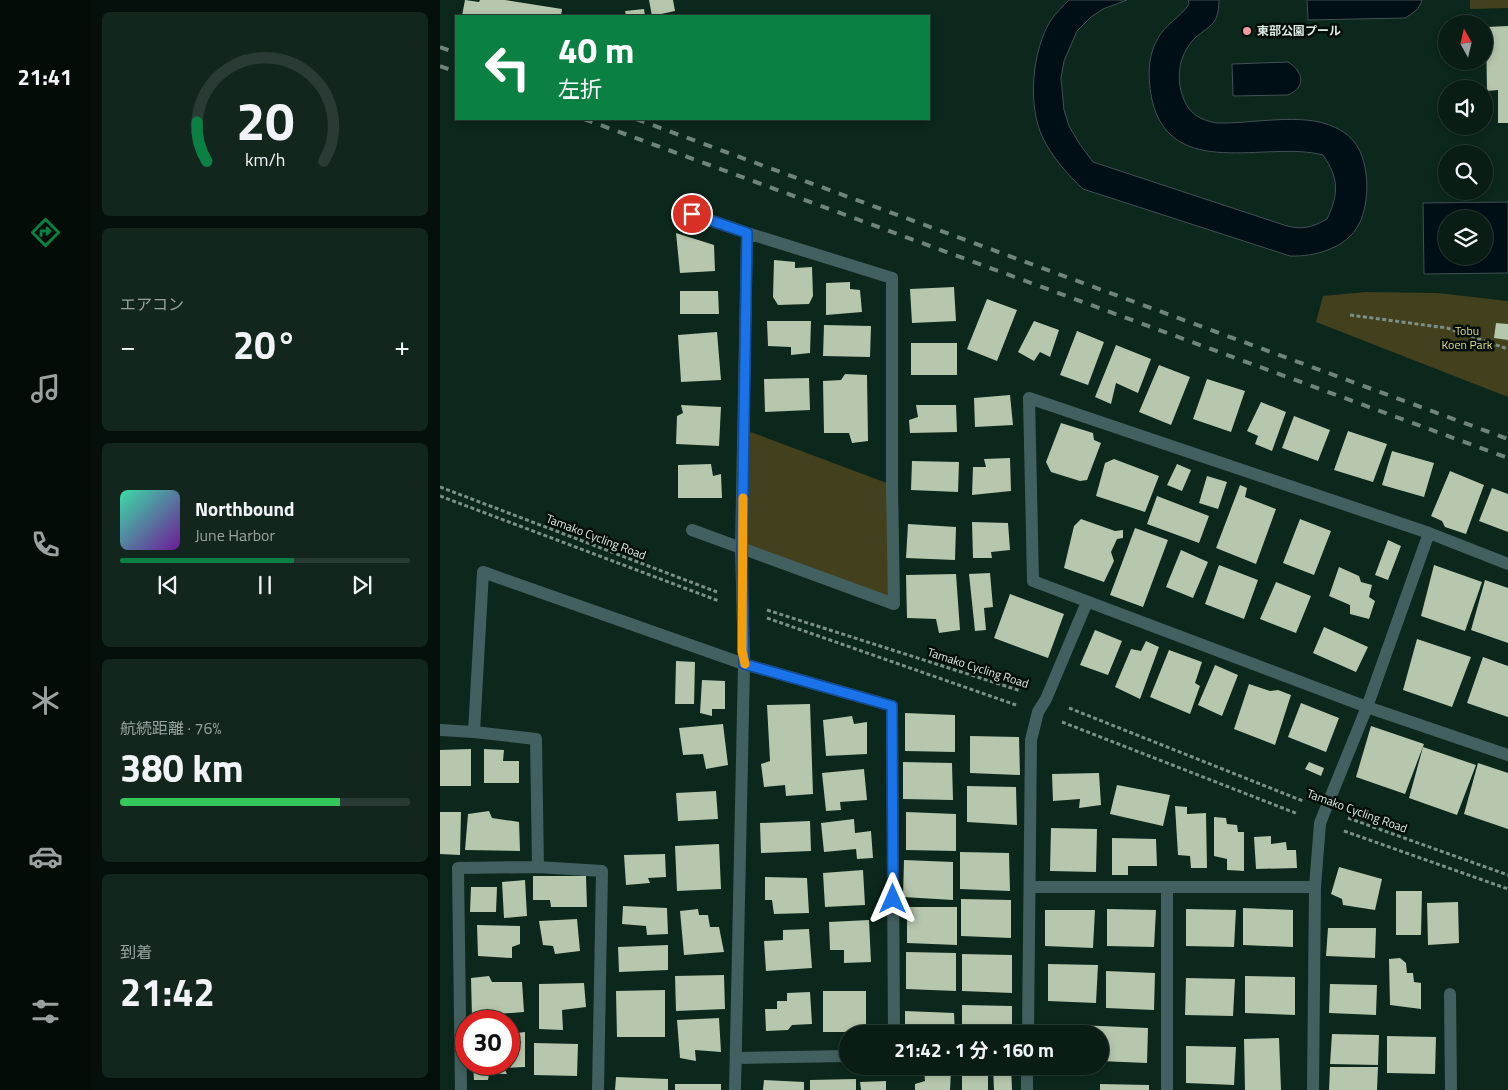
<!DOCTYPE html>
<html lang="ja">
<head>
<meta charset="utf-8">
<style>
	:root { --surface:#091d15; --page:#12261e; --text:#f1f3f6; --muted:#99a2a0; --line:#293b34; --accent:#0b8043 }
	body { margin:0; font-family:"Titillium Web","Noto Sans JP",sans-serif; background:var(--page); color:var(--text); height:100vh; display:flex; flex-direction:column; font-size:19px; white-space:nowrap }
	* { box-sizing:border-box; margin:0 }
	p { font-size:16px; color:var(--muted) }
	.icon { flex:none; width:28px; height:28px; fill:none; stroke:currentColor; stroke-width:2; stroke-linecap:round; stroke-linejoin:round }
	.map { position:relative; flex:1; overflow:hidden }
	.side { display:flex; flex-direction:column; gap:12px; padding:12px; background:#05100c; width:350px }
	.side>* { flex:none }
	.top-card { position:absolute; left:15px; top:15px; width:475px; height:105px; border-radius:0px; box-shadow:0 2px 8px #0003,0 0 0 1px var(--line); background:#0b8043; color:#fff; overflow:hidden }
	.needle { width:32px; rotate:352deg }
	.fabs { position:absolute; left:998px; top:15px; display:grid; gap:10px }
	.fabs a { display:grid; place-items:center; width:55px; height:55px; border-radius:50%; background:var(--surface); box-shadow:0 2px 8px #0003,0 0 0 1px var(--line); font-size:25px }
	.speed { position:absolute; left:15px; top:1010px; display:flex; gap:10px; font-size:25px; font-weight:700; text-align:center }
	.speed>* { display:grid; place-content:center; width:65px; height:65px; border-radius:50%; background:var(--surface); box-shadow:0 2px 8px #0003,0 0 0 1px var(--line); line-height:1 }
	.speed .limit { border:8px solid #d22; background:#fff; color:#111 }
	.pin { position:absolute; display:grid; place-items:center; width:42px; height:42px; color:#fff; margin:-21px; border:2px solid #fff; border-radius:50%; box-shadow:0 1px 5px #0007 }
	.me { position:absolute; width:55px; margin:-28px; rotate:0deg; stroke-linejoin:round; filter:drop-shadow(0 0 4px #0008) }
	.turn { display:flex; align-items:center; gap:18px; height:105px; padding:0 20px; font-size:22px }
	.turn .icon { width:65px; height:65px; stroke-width:2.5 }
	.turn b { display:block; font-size:35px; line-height:42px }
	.big { font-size:38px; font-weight:700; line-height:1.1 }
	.side .card { flex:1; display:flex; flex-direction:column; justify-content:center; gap:8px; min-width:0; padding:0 18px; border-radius:8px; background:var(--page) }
	.side .dial { align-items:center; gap:0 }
	.dial svg { height:130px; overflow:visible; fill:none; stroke:var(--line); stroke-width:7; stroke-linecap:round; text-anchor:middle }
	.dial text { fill:var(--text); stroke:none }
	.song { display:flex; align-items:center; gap:15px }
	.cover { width:60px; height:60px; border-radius:8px; background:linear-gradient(135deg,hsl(160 70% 55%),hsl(280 70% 35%)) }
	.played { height:5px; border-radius:2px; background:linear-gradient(90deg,var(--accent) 60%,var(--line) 60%) }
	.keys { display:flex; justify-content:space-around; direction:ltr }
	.heat { display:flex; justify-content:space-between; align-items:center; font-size:28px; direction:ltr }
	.charge { height:8px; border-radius:4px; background:linear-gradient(90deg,#34c759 76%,var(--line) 0) }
	.trip { position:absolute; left:399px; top:1025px; width:270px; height:50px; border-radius:25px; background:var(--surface); box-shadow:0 2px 8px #0003,0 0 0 1px var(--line); font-weight:700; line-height:50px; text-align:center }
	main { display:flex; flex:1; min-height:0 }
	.tabs { display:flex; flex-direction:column; width:90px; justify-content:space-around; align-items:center; background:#040c08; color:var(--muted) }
	.tabs .icon { width:35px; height:35px }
	.tabs .selected { color:var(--accent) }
	.tabs b { font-size:22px; color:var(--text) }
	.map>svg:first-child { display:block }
</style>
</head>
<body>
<main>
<nav class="tabs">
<b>21:41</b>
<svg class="icon selected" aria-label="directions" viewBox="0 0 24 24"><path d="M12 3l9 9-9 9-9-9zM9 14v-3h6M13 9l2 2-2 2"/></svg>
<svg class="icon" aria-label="music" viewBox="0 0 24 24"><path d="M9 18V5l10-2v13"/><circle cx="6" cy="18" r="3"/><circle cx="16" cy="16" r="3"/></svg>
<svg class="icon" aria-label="phone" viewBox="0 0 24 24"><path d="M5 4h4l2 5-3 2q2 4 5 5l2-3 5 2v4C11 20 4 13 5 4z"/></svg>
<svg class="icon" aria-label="climate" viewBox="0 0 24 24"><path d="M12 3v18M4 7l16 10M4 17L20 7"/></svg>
<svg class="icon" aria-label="car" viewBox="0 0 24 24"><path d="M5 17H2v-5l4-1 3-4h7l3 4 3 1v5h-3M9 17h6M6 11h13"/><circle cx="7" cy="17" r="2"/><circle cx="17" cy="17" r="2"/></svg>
<svg class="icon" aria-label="filters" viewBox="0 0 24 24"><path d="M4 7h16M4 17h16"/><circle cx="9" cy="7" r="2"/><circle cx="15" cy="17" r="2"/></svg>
</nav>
<section class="side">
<div class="card dial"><svg viewBox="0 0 100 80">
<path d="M14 69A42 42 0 1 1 86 69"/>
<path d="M14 69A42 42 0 0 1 8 45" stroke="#0b8043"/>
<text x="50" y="56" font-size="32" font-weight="700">20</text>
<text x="50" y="72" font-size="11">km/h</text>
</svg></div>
<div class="card"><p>エアコン</p>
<div class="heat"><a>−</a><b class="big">20°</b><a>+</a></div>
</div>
<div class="card">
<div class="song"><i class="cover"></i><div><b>Northbound</b><p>June Harbor</p></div></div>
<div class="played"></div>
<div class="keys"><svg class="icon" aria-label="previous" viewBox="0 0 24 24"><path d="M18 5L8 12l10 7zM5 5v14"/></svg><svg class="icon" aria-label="pause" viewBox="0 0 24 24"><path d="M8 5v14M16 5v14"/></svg><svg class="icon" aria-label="next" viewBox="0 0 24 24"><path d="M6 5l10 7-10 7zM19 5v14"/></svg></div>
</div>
<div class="card"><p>航続距離 · 76%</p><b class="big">380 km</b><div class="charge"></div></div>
<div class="card"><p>到着</p><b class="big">21:42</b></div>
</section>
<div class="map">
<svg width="1068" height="1090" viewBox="0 0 1068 1090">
	<rect width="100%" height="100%" fill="#0c271c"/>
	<path fill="#42401d" d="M1030,0H1068V8L1030,9Z
		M925,292L997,293L1068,301V397L876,322L883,296Z
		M305,430L452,485L454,604L302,549Z"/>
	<path fill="#000f16" stroke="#425154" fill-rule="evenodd" d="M629,0H687L663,9L651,17L637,31L624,61L621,78L624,110L629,126L639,143L653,162L847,226C863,230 873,227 887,219C899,194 899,178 883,155C827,140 731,182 712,100C708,80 707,58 717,40C724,25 741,17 749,4L748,0H779C779,7 778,16 774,22C769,28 762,32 756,37C740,52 735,76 743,97C749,114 760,120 777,123C811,124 864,112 894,127C902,130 911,137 915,143C930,163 930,203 919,224C907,248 875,257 850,256L643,189C628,175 612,157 603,138C587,106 592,50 611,20C616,13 623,6 629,0Z
		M867,0H982C979,10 973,13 965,18L868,20Z
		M848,62C863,71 867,87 848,95L793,96L792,64Z
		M1068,202V273L984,274L983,203ZM1006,219H1044V256H1006Z"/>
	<path fill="#b6c7ad" d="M25,0L39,2L40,0H65L122,9L121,16H22Z
		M209,0H233L235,11L212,16Z
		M204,9L205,16H186L185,11Z
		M1068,26V123H1058V90L1047,91L1046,27Z
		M236,233L274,245L275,271L240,273Z
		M334,260L355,262V268L372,267L373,296L369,304L338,305L333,297Z
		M410,282V289L420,290L422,312L386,315V283Z
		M514,287L516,321L472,323L470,289Z
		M240,291H278L279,314H240Z
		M547,299L577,310L557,361L527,349Z
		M327,321H371L370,353L351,355V347L328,346Z
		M594,321L619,330L610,357L600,352L594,361L578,352Z
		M1056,323L1068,324V340L1054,338Z
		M384,325L431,326L430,357L383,356Z
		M637,331L664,342L648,385L620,375Z
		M277,332L281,380L241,382L238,335Z
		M471,343H517V375H471Z
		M676,345L711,359L698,393L676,383L671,404L655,397Z
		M719,365L750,377L731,425L699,412Z
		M405,374L427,375L428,441L412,443L409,433H384L383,381L401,380Z
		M369,378L370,410L325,412L324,379Z
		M767,379L805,391L791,432L753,419Z
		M570,395L573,425L535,427L534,398Z
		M821,402L846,412L832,451L815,444L818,436L807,431Z
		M241,405L281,407L279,446L236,444L237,416L243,413Z
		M476,405H516L517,432L470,433L469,420L478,417Z
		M854,416L890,430L878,461L842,448Z
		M621,423L653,433L654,440L661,443L647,480L640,481L611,472L606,462Z
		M908,431L947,444L933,482L894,470Z
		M952,451L994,463L984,497L942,485Z
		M570,458L571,491L532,495L533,467H546L544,459Z
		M674,459L719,476L705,512L656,496L665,463Z
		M472,461L519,462L518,492L471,490Z
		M271,464L273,476L281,474L282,498H238V465Z
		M737,464L751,470L742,491L727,485Z
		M1010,471L1044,485L1026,534L1005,527L1002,521L991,516Z
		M767,476L787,482L778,509L759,503Z
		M800,485L807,488L805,497L836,509L816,564L776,548Z
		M1052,488L1068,494V532L1039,521Z
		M717,496L769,516L759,543L707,524Z
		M641,519L675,531L683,530V538L677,539L671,552L674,561L664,582L624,568L634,526Z
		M860,519L891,531L874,575L843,563Z
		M532,522L568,523L570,550L551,552L552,558H533Z
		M468,524L516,527L515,560L466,558Z
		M695,528L728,540L703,607L670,595Z
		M948,540L961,546L948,580L935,575Z
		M741,550L768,562L753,598L726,587Z
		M779,565L818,580L804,619L765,604Z
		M994,565L1042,582L1025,631L981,616Z
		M899,567L919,576L921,582L932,585L929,597L935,601L929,619L910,614V605L889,596Z
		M550,573L553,607L544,608L546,630L535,631L529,574Z
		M516,574L520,630L499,633L496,619L467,618L466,575Z
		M1045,580L1068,588V643L1031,630Z
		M836,582L871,596L856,633L820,619Z
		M570,594L624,614L608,658L554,638Z
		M884,627L928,647L916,672L873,653Z
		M655,630L682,641L668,675L640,665Z
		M977,639L1031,657L1012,707L963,690Z
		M706,641L719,647L700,699L675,687L691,649L701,651Z
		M729,650L762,662L755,683L760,686L750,714L710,697Z
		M1043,657L1068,666V717L1027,703Z
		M236,661L255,662L254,704H235Z
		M775,665L798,675L782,716L758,705Z
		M262,680L285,681V709H272V716L260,713Z
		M809,684L830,691L838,690L851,695L835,745L794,729Z
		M861,703L899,718L886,752L848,737Z
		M370,704L373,794L346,796L345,785L324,787L321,764L330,761L327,705Z
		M465,713L515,715V752L465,751Z
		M412,716L414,724L427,722V754L386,756L383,720Z
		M283,724L288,765L266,769L263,754L243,755L239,728Z
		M931,726L984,744L965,794L916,777Z
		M530,736L579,737L580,775L530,773Z
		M983,747L1036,765L1017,815L969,798Z
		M31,749V786H0V750Z
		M44,749L64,750L63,761H79V783H44Z
		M463,762L512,763L513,800L463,799Z
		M869,762L884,768L881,776L865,769Z
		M1038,763L1068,773V829L1024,814Z
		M424,769L427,800L400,802L401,810L386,811L382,773Z
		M659,773L661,805L639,808L640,799L613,801L612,774Z
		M677,785L730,795L723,826L670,814Z
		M527,786L576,787L577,825L527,822Z
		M276,791L278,819L238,821L236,793Z
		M735,806L747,807V814L766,813L767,868H751L750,856L738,855Z
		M49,811L52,818L79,822L80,851L25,850L28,814Z
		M0,812H21L20,855L0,854Z
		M466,812L516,814V851L466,850Z
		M774,817L786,818L787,824L797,825L798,832H804V871L787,870V859L774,856Z
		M414,819L415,833L431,831L433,858L417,859L416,849L384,852L381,823Z
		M370,821L371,851L321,853L320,823Z
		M611,828L657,829L656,872L610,871Z
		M831,836V844L846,842L847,850H856L857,868L816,869L814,837Z
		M672,838L716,839L717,866H688V875H672Z
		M279,844L281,889L237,891L235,846Z
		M520,852L569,853L570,891L520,889Z
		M225,854L226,877L208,878L210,883L186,885L184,855Z
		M464,860L513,862V900L463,897Z
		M899,867L942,879L935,910L903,905L902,899L891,894Z
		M423,870L425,905L385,907L383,873Z
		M93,876H146L147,907H111L110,900H93Z
		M325,877L367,878L369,913L334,914L332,900H325Z
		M85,880L87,916L64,918L62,882Z
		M31,887H57L56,912H30Z
		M956,891H982L981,935H956Z
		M521,899L571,900V938L521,936Z
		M1018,902L1019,943L988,945L987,903Z
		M183,906L227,908L228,934L207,935L206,926L182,924Z
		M467,907H517V945L467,943Z
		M803,908L853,910V947L803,945Z
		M258,909L259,915H268L270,927H279L284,952L244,955L240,911Z
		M667,909L716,910L714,947L667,946Z
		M746,909L796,910L794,947L746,946Z
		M605,910H655L653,948L605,946Z
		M137,919L140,951L115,954L113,946L103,945L99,921Z
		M429,920L431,962L404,963V950H390L389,922Z
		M37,925L80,926V944L72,947V958L38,956Z
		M888,928H936L935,958L886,956Z
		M369,929L372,968L326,971L324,941L343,940V930Z
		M228,945V970L179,972L178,947Z
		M466,952L516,953V991L466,989Z
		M522,954L572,955V993L522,991Z
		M960,958L966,963L967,973H973L974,982L981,983V1009L950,1005L949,959Z
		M608,964L658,965L656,1003L608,1001Z
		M666,971L715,973L714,1010L666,1008Z
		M284,975L285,1009L236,1011L235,976Z
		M49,976L52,982H82L84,1012L56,1014L52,1019L32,1018L31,978Z
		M805,976L855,977V1015L805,1013Z
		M746,978L795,979L793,1016L745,1015Z
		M144,983L146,1007L122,1010L123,1030L99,1029V984Z
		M890,984L937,985L936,1015L889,1013Z
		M225,990V1037H177L176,991Z
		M383,991H426V1032H383Z
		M370,992L372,1024L352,1025L348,1030L326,1031L325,1009H337V1001H347V993Z
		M522,1005L572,1006V1034H522Z
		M465,1011L514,1013L515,1034H465Z
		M279,1018L281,1052L255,1050L256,1061L240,1058L237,1020Z
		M637,1025L708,1028L707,1063L660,1061V1034H636Z
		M85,1032V1067L64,1068L67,1074H49L48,1080H34L33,1064H69V1034Z
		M892,1034L939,1035L938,1065L890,1064Z
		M947,1036L996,1037L995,1074L947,1073Z
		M839,1038L841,1090H805L804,1039Z
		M94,1043L138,1044L137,1076L94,1075Z
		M746,1046L796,1047L794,1085L746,1083Z
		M522,1066H548V1090H522Z
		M553,1066H571L572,1090H554Z
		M890,1067H938L937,1090H889Z
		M484,1069L511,1071L510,1090H475V1084L485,1081Z
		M176,1077L228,1079V1090H175Z
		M416,1079V1090H370V1080Z
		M324,1080L364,1082V1090H323Z
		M446,1081V1090H421L420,1082Z
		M235,1084H281V1090H235Z
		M660,1084L709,1085V1090H660Z"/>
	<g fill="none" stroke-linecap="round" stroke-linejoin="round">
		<path stroke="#7b9086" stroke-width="3" stroke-dasharray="4 2.5" stroke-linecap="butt" d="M910,315L1007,328L1068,349
			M0,487L277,592
			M0,496L279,601
			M327,610L581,691
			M327,618L576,705
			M629,708L863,801
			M622,722L858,814
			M908,818L1068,875
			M904,831L1068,889"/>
		<path stroke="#42605f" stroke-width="12" d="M252,214L307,233L452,278V485L454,604L252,530
			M1068,564L989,533L589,398L593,581L927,707L1068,755
			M0,730L34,732L96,739L98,867
			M34,732L43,572L304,664L452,706L454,1034
			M590,887H875
			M727,887V1090
			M1010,994L1011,1090
			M588,1034L591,740L598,712L606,699L647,602
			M297,1058L408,1056
			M21,1090L18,868L98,867L162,871L158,1090
			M295,1090L304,664L301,549L307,233
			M587,1090V1066
			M873,1090L875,887L880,823L927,707L989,533"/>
		<path stroke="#6f847b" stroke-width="4" stroke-dasharray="9 9" stroke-linecap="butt" d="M0,47L16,53
			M0,66L16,72
			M144,119L1068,458
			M196,119L1068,439"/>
	</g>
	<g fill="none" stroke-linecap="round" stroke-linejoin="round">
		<defs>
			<path id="route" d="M252,214L307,233L302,549L304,664L452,706L453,899"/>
		</defs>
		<use href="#route" stroke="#114b97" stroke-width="12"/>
		<use href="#route" stroke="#1a73e8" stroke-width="9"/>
		<path stroke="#f59e0b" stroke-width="9" d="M303,498L302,651L305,664"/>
	</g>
	<circle fill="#f59b9f" stroke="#040e09" stroke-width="2" cx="807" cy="31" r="5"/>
	<g text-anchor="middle" stroke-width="5" stroke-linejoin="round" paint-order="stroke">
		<g font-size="12" font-weight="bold" fill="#dbebe3" stroke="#040e09" text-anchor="start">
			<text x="817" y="35">東部公園プール</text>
		</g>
		<g font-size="12" fill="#e0d983" stroke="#040e09">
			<text x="1027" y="335">Tobu<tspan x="1027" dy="14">Koen Park</tspan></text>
		</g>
		<g font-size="12" fill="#dbebe3" stroke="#040e09">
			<text transform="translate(156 537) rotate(21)" y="4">Tamako Cycling Road</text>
			<text transform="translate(538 668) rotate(18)" y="4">Tamako Cycling Road</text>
			<text transform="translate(917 811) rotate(20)" y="4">Tamako Cycling Road</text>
		</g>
	</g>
</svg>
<div class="fabs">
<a><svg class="needle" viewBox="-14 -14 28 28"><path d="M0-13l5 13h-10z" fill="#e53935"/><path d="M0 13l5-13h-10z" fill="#99a2a0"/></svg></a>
<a><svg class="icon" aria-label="sound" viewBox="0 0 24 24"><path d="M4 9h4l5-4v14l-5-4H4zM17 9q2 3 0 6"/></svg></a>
<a><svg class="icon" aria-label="search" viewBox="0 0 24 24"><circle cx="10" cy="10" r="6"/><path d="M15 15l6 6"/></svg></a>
<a><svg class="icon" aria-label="layers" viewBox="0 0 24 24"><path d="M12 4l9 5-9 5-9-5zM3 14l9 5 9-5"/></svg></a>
</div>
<div class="speed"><div class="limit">30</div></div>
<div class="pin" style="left:252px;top:214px;background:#d93025"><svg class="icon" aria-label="arrive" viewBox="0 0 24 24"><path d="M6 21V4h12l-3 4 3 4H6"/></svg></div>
<svg class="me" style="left:453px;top:899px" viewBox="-20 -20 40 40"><path d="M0-17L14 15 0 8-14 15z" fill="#1a73e8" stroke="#fff" stroke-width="4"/></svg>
<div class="trip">21:42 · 1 分 · 160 m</div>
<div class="top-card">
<div class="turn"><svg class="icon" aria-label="left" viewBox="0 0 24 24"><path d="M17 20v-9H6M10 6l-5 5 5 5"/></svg><div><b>40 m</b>左折</div></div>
</div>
</div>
</main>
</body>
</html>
